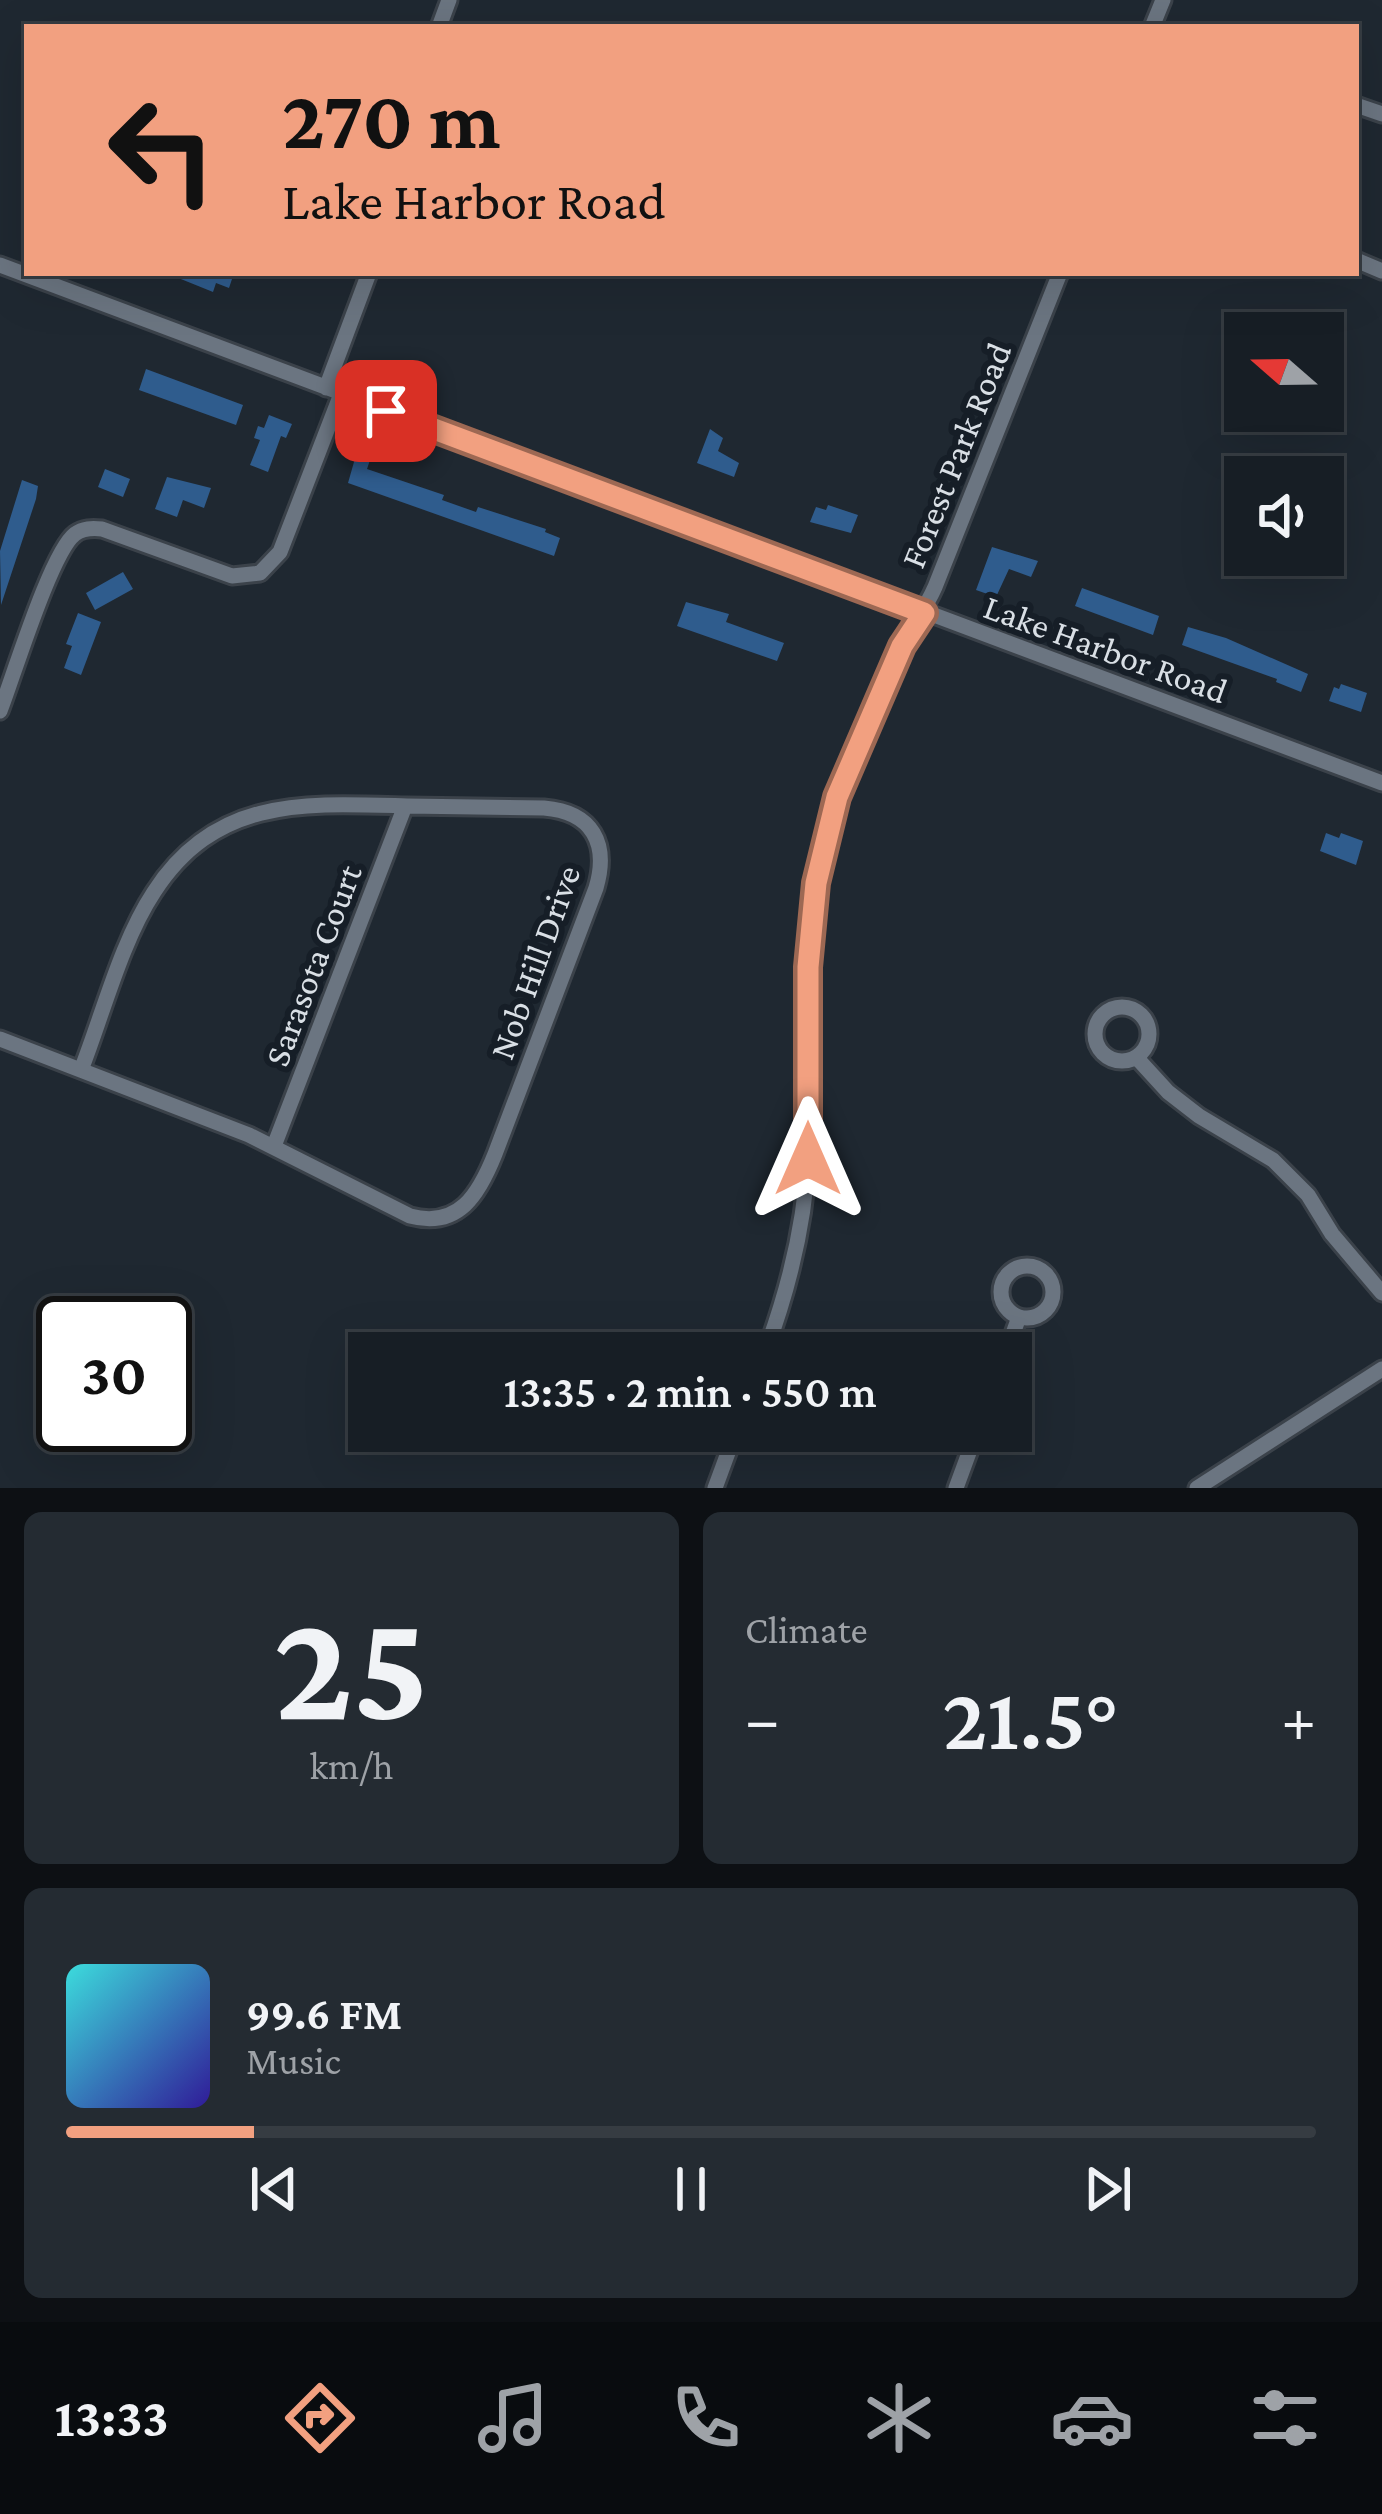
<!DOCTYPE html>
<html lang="en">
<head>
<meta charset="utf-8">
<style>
	:root { --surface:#171e25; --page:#242b32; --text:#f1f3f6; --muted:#9ea2a7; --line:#363c42; --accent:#f2a080 }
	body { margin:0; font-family:"Crimson Pro",serif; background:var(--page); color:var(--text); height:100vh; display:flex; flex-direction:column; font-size:45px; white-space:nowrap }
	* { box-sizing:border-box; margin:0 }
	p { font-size:39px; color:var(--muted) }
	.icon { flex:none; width:66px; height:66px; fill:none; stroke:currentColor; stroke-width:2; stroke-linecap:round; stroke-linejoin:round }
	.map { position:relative; height:1488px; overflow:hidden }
	.drawer { display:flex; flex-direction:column; gap:24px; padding:24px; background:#0d1014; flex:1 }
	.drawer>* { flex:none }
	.banner { position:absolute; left:24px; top:24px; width:1335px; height:252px; border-radius:0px; box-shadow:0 12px 48px #0002,0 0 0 3px var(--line); background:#f2a080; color:#111; overflow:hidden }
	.needle { width:78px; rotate:290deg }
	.buttons { position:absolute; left:1224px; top:312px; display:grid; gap:24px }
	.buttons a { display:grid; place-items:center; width:120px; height:120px; border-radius:0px; background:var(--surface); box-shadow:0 12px 48px #0002,0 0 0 3px var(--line); font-size:60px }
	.speed { position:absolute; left:36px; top:1296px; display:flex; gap:24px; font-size:60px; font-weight:700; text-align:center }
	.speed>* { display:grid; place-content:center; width:156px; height:156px; border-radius:50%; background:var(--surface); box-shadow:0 12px 48px #0002,0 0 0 3px var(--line); line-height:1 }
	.speed .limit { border:6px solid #111; border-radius:18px; background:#fff; color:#111 }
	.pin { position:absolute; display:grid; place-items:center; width:102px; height:102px; color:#fff; margin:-51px; border-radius:24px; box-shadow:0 6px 18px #0006 }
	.me { position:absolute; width:132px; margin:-66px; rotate:0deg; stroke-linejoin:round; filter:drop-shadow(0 0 9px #0008) }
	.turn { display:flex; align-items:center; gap:42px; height:252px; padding:0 60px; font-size:54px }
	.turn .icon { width:156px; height:156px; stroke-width:2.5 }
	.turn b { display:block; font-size:84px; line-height:102px }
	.big { font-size:90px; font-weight:600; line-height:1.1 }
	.drawer .widget { flex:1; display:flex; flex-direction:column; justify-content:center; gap:18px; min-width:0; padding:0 42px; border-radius:18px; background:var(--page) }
	.drawer .dial { align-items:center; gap:0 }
	.dial b { font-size:156px; line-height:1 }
	.song { display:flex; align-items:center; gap:36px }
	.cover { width:144px; height:144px; border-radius:18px; background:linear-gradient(135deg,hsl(180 70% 55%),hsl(250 70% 35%)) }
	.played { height:12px; border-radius:6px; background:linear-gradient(90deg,var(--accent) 15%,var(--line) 15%) }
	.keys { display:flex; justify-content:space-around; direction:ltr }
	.heat { display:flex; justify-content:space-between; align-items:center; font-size:66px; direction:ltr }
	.drawer .tiles { flex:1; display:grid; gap:24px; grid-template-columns:1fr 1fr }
	.widget:last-child { grid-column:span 2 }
	.trip { position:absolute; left:348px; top:1332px; width:684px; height:120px; border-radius:0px; background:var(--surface); box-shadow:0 12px 48px #0002,0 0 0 3px var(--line); font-weight:600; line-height:120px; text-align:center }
	.dock { display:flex; height:192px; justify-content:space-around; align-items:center; background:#090c0f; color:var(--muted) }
	.dock .icon { width:84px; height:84px }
	.dock .on { color:var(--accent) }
	.dock b { font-size:54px; color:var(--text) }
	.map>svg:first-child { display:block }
</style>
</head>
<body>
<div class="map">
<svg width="1382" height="1488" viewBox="0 0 1382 1488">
	<rect width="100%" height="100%" fill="#1f2831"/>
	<path fill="#2f5c8d" d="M166,273H234L229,288L216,283L213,292Z
		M146,369L243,405L236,425L139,390Z
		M269,415L292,424L286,438L281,436L268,472L250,465L260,440L254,438L258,426L264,428Z
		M710,429L723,438L718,451L739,463L734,477L697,463Z
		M358,448L372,454L367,469L444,495L442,500L476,512L478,507L546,529L545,532L560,538L554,556L348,483Z
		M105,469L130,479L123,497L98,487Z
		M167,477L211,488L204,508L183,500L177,517L155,509Z
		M22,480L38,486L36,499L1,605L0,551Z
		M828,505L858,515L851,533L810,522L816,507L826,510Z
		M992,547L1038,561L1031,577L1009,569L996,597L976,590Z
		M123,572L133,589L95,610L86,593Z
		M1082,588L1159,616L1153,635L1075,606Z
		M686,602L729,614L726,622L784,643L777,661L677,626Z
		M78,613L101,622L81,675L64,668L72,646L66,644Z
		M1188,627L1226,638L1308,674L1301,692L1276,682L1277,679L1182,645Z
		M1341,684L1367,693L1361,712L1329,701L1334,687L1339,689Z
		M1326,833L1339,838L1341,833L1363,841L1356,865L1320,851Z"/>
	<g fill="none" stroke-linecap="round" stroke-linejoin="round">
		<defs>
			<path id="minor" d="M439,27L449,0
				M1152,27L1163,0
				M1356,105L1382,114
				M1356,260L1382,271
				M0,265L1382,783
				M326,388L369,273
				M0,711C13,678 51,552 75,534C83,528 92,528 102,529L232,576L260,573L280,552L341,394
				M1095 1034a27 27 0 1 1 54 0a27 27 0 1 1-54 0Z
				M0,1039L249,1135L410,1216C459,1229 479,1194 495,1154L596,888C609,844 593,812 544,808C498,807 452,807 407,806C306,803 216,796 154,892C121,942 103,1014 81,1070
				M1136,1057L1168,1092L1199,1116L1273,1160L1308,1195L1332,1234L1382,1293
				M274,1146L405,806
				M1001 1292a26 26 0 1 1 52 0a26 26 0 1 1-52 0Z
				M765,1353C788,1291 805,1224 808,1157C812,1066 802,974 816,883C828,803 865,724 899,651C910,629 925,610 935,587L1060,273
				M1006,1353L1019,1317
				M715,1488L736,1431
				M956,1488L977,1431
				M1197,1488L1382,1369"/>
		</defs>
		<use href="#minor" stroke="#3b424a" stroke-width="21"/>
		<use href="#minor" stroke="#6b7581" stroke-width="15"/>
	</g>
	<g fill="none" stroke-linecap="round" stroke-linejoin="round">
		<defs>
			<path id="route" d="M386,411L924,613L902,646L837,797L816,883L808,967V1159"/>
		</defs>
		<use href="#route" stroke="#9d6853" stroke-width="30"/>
		<use href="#route" stroke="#f2a080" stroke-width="21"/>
	</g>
	<g text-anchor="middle" stroke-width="12" stroke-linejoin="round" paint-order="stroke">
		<g font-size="36" fill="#d9dfe5" stroke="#161e27">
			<text transform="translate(955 455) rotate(-68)" y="13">Forest Park Road</text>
			<text transform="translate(1106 648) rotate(20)" y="13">Lake Harbor Road</text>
			<text transform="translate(534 962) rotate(-70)" y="13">Nob Hill Drive</text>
			<text transform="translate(312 965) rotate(-69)" y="13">Sarasota Court</text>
		</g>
	</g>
</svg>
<div class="buttons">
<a><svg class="needle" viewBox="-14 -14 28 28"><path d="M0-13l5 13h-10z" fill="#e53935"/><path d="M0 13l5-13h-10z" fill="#9ea2a7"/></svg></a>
<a><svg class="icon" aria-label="sound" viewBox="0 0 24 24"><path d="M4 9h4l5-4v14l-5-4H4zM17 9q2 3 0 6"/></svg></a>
</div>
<div class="speed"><div class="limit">30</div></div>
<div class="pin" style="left:386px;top:411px;background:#d93025"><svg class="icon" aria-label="arrive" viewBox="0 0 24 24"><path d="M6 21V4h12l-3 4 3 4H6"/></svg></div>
<svg class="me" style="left:808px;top:1159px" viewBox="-20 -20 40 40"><path d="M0-17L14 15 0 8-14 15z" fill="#f2a080" stroke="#fff" stroke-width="4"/></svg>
<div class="trip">13:35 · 2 min · 550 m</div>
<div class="banner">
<div class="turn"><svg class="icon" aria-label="left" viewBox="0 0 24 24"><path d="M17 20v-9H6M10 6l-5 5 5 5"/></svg><div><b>270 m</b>Lake Harbor Road</div></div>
</div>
</div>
<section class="drawer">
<div class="tiles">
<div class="widget dial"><b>25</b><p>km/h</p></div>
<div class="widget"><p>Climate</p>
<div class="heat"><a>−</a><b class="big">21.5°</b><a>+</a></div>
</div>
<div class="widget">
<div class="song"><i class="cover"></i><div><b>99.6 FM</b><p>Music</p></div></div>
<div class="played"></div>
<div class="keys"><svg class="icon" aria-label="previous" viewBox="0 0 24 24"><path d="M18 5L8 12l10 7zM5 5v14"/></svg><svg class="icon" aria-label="pause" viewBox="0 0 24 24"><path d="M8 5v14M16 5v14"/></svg><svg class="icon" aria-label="next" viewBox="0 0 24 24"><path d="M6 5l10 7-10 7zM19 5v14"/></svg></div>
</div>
</div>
</section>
<nav class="dock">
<b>13:33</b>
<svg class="icon on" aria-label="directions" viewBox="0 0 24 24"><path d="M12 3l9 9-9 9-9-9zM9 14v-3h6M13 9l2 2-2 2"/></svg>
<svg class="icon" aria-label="music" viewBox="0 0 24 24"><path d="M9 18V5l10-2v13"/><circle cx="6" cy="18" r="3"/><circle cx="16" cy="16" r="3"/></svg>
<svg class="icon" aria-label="phone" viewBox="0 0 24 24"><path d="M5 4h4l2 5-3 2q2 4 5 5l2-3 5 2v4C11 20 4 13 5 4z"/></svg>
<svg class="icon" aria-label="climate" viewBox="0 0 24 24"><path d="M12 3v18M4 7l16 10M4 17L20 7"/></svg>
<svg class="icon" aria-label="car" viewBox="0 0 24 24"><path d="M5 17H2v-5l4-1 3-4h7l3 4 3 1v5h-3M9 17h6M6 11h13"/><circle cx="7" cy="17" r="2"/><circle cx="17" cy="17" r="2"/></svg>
<svg class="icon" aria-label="filters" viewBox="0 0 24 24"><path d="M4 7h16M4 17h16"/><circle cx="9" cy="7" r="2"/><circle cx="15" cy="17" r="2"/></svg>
</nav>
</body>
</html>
